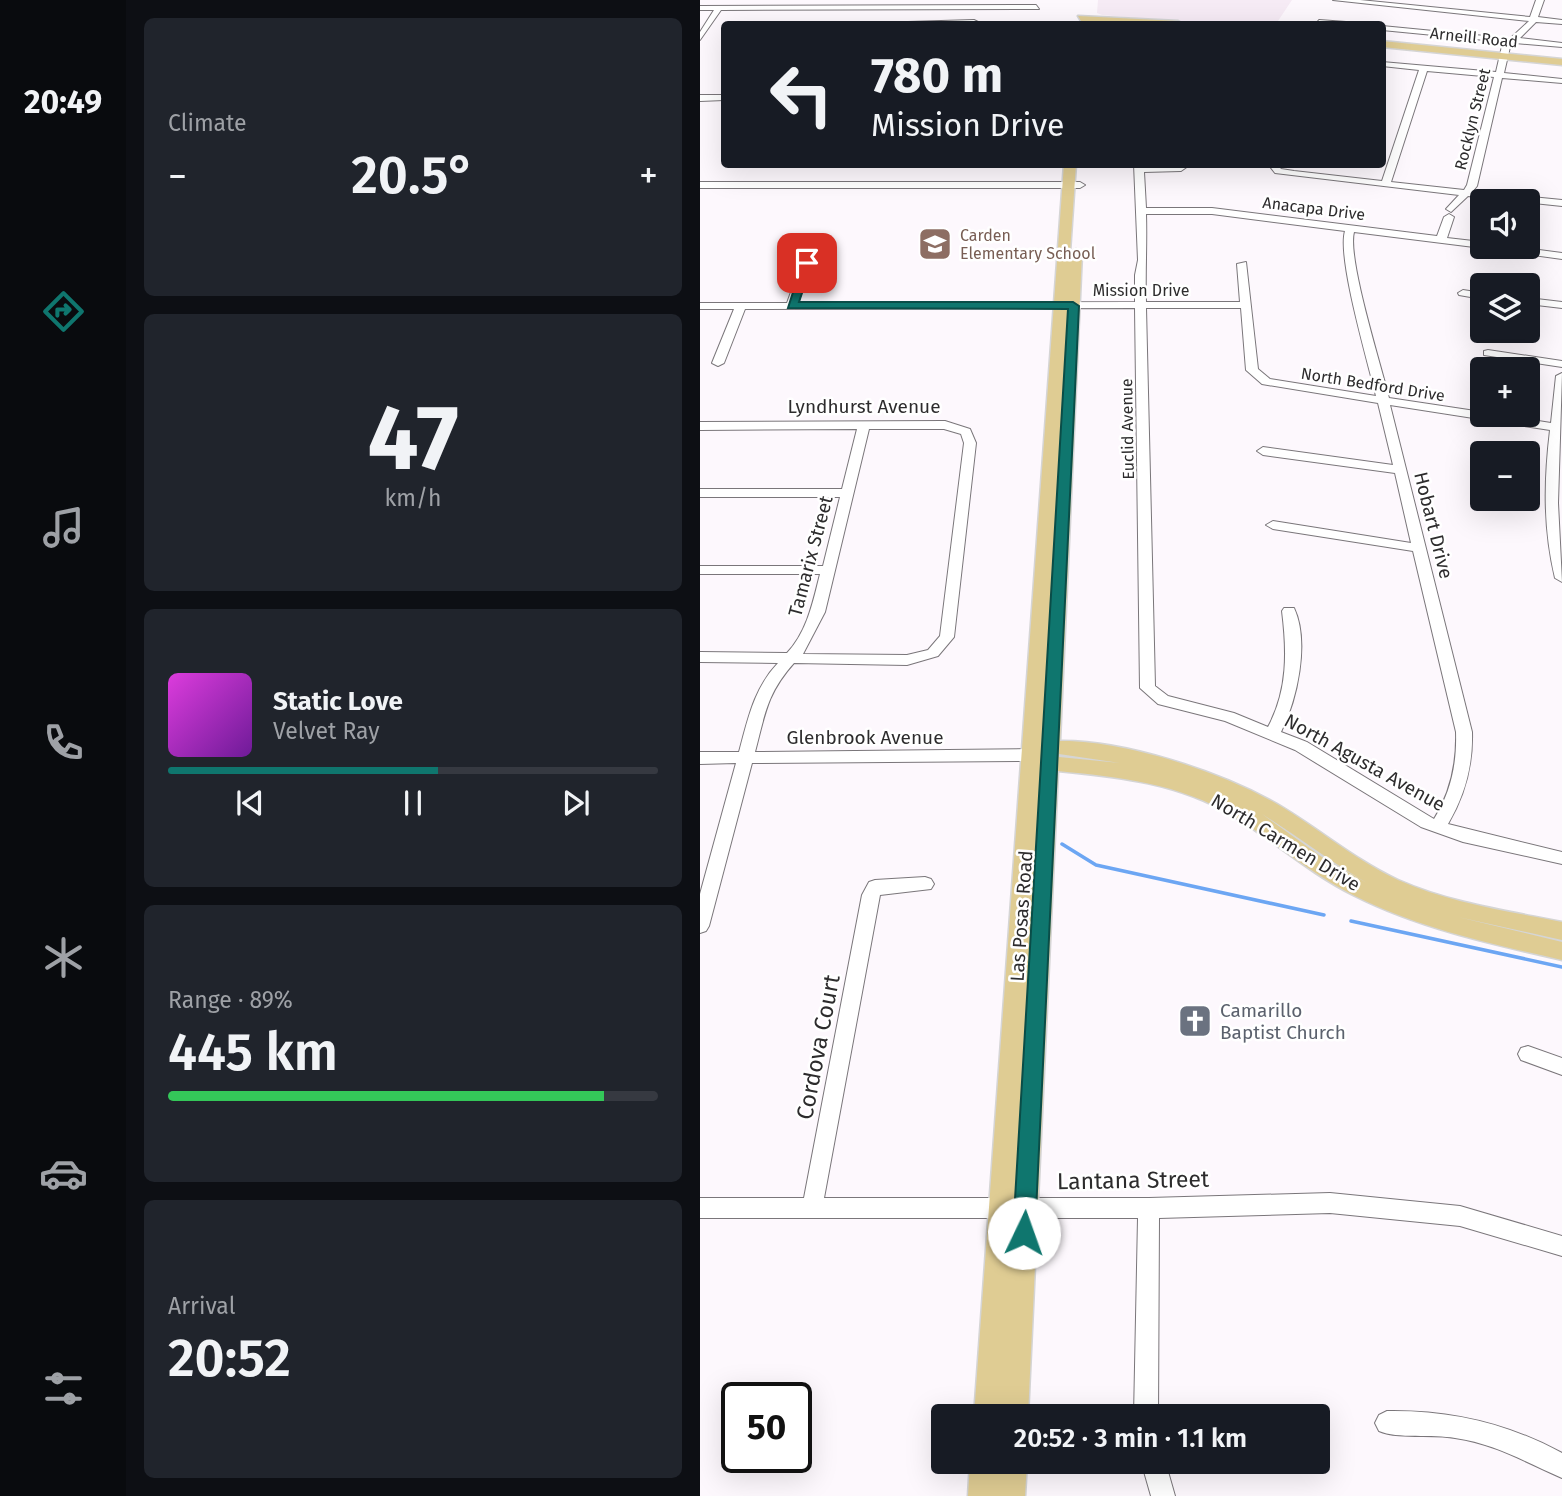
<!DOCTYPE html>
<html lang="en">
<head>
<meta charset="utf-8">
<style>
	:root { --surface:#171b24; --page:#20242c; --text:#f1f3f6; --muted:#9ea1a6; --line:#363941; --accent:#0f766e }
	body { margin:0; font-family:"Fira Sans",sans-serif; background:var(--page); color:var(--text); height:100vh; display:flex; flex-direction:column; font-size:26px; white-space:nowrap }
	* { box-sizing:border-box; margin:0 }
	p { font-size:23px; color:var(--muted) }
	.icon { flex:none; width:38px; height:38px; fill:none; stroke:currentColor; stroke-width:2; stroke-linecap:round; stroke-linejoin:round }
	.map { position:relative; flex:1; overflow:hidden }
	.side { display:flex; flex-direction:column; gap:18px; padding:18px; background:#0d0f14; width:574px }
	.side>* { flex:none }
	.banner { position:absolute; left:21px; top:21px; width:665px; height:147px; border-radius:7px; box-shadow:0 7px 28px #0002; background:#171b24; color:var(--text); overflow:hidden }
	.controls { position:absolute; left:770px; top:189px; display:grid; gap:14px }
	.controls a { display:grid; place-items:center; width:70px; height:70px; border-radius:7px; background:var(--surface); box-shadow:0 7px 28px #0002; font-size:35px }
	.speed { position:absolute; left:21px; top:1382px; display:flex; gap:14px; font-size:35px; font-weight:700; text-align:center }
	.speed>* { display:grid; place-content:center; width:91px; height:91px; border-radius:50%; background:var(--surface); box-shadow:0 7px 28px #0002; line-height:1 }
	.speed .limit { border:4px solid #111; border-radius:10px; background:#fff; color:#111 }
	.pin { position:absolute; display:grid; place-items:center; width:60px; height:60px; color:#fff; margin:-30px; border-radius:14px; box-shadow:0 4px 10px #0006 }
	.me { position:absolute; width:77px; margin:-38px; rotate:3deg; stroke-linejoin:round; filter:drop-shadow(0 0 5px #0008) }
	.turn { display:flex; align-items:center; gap:24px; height:147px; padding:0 35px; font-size:32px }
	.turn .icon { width:91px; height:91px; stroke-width:2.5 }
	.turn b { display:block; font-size:49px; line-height:60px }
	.big { font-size:52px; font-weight:600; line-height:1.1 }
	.side .tile { flex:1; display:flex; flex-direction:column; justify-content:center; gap:10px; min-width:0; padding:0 24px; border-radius:10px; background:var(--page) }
	.side .dial { align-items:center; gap:0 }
	.dial b { font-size:91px; line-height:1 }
	.song { display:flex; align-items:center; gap:21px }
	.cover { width:84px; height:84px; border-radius:10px; background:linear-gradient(135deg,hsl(300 70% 55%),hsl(280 70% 35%)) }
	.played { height:7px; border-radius:4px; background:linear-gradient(90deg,var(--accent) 55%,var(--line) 55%) }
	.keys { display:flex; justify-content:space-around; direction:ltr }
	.heat { display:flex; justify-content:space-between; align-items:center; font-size:38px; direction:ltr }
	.charge { height:10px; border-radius:5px; background:linear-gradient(90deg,#34c759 89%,var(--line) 0) }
	.trip { position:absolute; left:231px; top:1404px; width:399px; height:70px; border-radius:7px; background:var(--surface); box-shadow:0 7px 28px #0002; font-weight:600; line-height:70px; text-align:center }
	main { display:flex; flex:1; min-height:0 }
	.tab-bar { display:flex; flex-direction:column; width:126px; justify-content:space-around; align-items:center; background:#090b0e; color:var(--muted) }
	.tab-bar .icon { width:49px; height:49px }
	.tab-bar .current { color:var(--accent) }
	.tab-bar b { font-size:32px; color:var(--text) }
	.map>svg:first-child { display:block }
</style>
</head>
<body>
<main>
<nav class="tab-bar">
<b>20:49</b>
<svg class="icon current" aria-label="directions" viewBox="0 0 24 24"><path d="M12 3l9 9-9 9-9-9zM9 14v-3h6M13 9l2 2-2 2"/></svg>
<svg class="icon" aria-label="music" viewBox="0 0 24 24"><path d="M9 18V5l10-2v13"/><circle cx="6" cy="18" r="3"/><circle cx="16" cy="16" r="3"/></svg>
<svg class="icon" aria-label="phone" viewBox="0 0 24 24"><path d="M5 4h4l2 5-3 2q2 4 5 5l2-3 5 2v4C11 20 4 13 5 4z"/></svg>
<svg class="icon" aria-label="climate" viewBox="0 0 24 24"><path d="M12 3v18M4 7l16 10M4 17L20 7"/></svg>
<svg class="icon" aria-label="car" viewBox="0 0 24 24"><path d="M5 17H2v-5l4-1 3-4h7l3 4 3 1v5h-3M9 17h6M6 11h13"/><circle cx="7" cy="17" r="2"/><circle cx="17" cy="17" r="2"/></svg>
<svg class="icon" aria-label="filters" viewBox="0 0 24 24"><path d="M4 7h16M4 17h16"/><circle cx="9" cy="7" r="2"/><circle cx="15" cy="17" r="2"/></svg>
</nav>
<section class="side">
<div class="tile"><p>Climate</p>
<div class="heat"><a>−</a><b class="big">20.5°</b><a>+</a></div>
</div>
<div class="tile dial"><b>47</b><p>km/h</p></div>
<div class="tile">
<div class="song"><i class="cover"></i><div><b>Static Love</b><p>Velvet Ray</p></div></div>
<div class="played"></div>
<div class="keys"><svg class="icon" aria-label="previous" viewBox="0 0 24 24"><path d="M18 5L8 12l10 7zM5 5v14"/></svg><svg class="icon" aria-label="pause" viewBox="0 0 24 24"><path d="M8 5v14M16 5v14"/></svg><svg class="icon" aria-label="next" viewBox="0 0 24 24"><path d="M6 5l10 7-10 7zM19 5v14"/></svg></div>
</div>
<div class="tile"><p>Range · 89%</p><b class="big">445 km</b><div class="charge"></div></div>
<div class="tile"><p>Arrival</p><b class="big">20:52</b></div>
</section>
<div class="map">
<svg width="862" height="1496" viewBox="0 0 862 1496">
	<rect width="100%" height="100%" fill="#fdf8fd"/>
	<path fill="#f6ebf5" d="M398,0H592L576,24H504L402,15L397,13Z"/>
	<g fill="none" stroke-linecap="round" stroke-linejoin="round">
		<path stroke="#6ca6f3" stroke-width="3.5" d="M362,844L396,865L624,915
			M651,921L862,967"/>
		<defs>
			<path id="minor" d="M633,0H660L830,17L836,0H844L838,17L862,20V24L836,22L820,38L862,43V47L815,43L810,47L804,73L862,79V83L802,78L777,186L773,191L862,200V206L768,196L751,212L746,209L759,195L575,173L568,164H577L581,169L594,171L682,181L719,70L682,66V62L796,72L802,46L829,21ZM727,71L794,77L767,185L764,190L691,182Z
				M336,5L339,9L21,10L0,40V32L14,10H0V6Z
				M274,20L278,22L276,24H204L208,22Z
				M619,20L646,22L650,24H616Z
				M682,26L785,36L789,38L785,40L682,30Z
				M0,95H24V100L0,101Z
				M434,164H491L481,171L444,172L446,208H512L737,236L744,217L749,214L754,217L747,238L782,242V247H786L782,248L654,232C647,258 681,365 689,398L782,412V415H800L851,423L856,376L862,373L858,503L862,582L855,578C843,528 844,480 850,430L690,405L772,732C773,766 765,795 748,824L862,852V864L763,842L721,827L595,750L525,721L458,704L440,688L435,308L45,309L24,363L18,366L12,363L34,309H0V303H87L109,242L114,239L119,242L98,303L435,302V275L438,260ZM446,214H512L645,231C637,258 668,362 676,396L570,379L558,369L546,262L537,264L540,302H446C445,272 447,244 446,214ZM446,308H541L546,370L562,384L678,403L693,465L563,447L557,451L563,455L695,473L711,543L573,521L566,525L573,529L713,551L756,732C757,764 751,792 734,819L607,742L581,732C597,700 610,642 594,608H584L582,611C587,651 588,690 568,727L534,713L468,696L455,686Z
				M0,182H380L385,185L380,188H0Z
				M791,247H817L862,253V259L796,250Z
				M763,290L782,293V299L759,295L758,293Z
				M828,298L862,302V308L828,304Z
				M788,350L862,361V367L784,355V351Z
				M245,421L270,429L276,443L254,637L238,656L207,665L94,663C67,693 65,714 55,752L331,749L339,755L331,761L52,763L9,926L6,931L0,933V894L36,763L0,764V752H39C48,719 54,688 78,663L0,662V652L87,653C107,632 113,602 120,574H0V566H123L140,497H0V489H142L157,429L0,430V422ZM169,429H244L261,434L264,443L240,636L228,650L207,655L103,654L125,612Z
				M225,877L231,879L234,884L231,889L180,895L124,1198H449L630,1193L760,1206L862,1236V1256L760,1226L630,1213L459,1218L458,1416H434L438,1218H0V1198H104L162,895L169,882L175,880Z
				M828,1046L862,1058V1075L821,1060L818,1054L821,1048Z
				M687,1411C750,1410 807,1423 862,1453V1478C825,1462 796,1444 755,1438C733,1434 697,1439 679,1431L675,1423L679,1415Z
				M441,1461H465L475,1496H451Z"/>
			<path id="major" d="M378,16L478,21L483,24L381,21Z
				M682,41L862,59V65L682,47Z
				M364,164H376L370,252L376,249L382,253L360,741C424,740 521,772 577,804C618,828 655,860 698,880C750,903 807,911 862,922V940L758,917L862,942V960C791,944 718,928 653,895C609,873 574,841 533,816C479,783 419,777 358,771L328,1416H274ZM359,754L420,763L359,757ZM562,814C597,836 631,862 667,883L626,860Z
				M270,1461H327L325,1496H268Z"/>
		</defs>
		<use href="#minor" stroke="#7a767a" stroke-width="2"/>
		<use href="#major" stroke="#d5d5d5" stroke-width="3"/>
		<use href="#minor" fill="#fff" fill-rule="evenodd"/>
		<use href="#major" fill="#dfcc93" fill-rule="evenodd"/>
	</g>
	<path fill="#0f766e" stroke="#0a4d48" stroke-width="2" d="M103,261L112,263L99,302H373L379,306L335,1233L332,1241L324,1244L317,1241L313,1233L368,309L88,308Z"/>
	<defs>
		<symbol id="school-square" viewBox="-11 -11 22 22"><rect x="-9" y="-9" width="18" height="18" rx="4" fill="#8d6e63" stroke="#fff"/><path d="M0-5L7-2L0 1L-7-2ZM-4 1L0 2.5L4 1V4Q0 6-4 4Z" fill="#fff"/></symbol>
		<symbol id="church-square" viewBox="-11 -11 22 22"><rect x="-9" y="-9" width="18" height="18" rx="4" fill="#6b7280" stroke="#fff"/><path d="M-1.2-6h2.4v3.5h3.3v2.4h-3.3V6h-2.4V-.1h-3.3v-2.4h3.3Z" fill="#fff"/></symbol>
	</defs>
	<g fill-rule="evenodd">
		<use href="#school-square" x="216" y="225" width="38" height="38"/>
		<use href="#church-square" x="476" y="1002" width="38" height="38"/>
	</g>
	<g text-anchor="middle" stroke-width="5" stroke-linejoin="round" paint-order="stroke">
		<g font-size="16" fill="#2d2c2d" stroke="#fff">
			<text transform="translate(774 37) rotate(6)" y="6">Arneill Road</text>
			<text transform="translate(772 119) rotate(-76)" y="6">Rocklyn Street</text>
			<text transform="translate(614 208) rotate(7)" y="6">Anacapa Drive</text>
			<text x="441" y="296">Mission Drive</text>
			<text transform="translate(673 384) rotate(9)" y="6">North Bedford Drive</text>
			<text transform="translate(427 429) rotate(-91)" y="6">Euclid Avenue</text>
		</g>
		<g font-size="16" fill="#785e54" stroke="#fff" text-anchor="start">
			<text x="260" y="241">Carden<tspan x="260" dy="18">Elementary School</tspan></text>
		</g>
		<g font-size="19" fill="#2d2c2d" stroke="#fff">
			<text x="164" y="413">Lyndhurst Avenue</text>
			<text transform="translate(734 525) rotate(76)" y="7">Hobart Drive</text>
			<text transform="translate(110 556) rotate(-75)" y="7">Tamarix Street</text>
			<text x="165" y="744">Glenbrook Avenue</text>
			<text transform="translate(665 762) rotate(29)" y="7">North Agusta Avenue</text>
			<text transform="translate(586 842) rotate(31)" y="7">North Carmen Drive</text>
			<text transform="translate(321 916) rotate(-86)" y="7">Las Posas Road</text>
		</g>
		<g font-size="19" fill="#5b616d" stroke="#fff" text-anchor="start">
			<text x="520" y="1017">Camarillo<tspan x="520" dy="22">Baptist Church</tspan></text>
		</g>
		<g font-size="23" fill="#2d2c2d" stroke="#fff">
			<text transform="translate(118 1047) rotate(-79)" y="8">Cordova Court</text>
			<text transform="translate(433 1180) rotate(-1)" y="8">Lantana Street</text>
		</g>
	</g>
</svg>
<div class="controls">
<a><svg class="icon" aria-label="sound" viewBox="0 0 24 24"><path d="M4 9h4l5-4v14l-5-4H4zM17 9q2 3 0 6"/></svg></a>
<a><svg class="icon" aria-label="layers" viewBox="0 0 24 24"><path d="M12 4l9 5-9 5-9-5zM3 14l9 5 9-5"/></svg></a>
<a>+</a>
<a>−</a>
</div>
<div class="speed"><div class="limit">50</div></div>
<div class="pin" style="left:107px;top:263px;background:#d93025"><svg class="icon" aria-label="arrive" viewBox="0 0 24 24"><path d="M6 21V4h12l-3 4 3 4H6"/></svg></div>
<svg class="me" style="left:324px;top:1233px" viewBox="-20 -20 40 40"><circle r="19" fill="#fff"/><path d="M0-13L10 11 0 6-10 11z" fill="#0f766e"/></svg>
<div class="trip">20:52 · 3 min · 1.1 km</div>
<div class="banner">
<div class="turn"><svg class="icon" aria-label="left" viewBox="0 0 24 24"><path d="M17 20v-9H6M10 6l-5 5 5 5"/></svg><div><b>780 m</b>Mission Drive</div></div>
</div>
</div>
</main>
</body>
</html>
